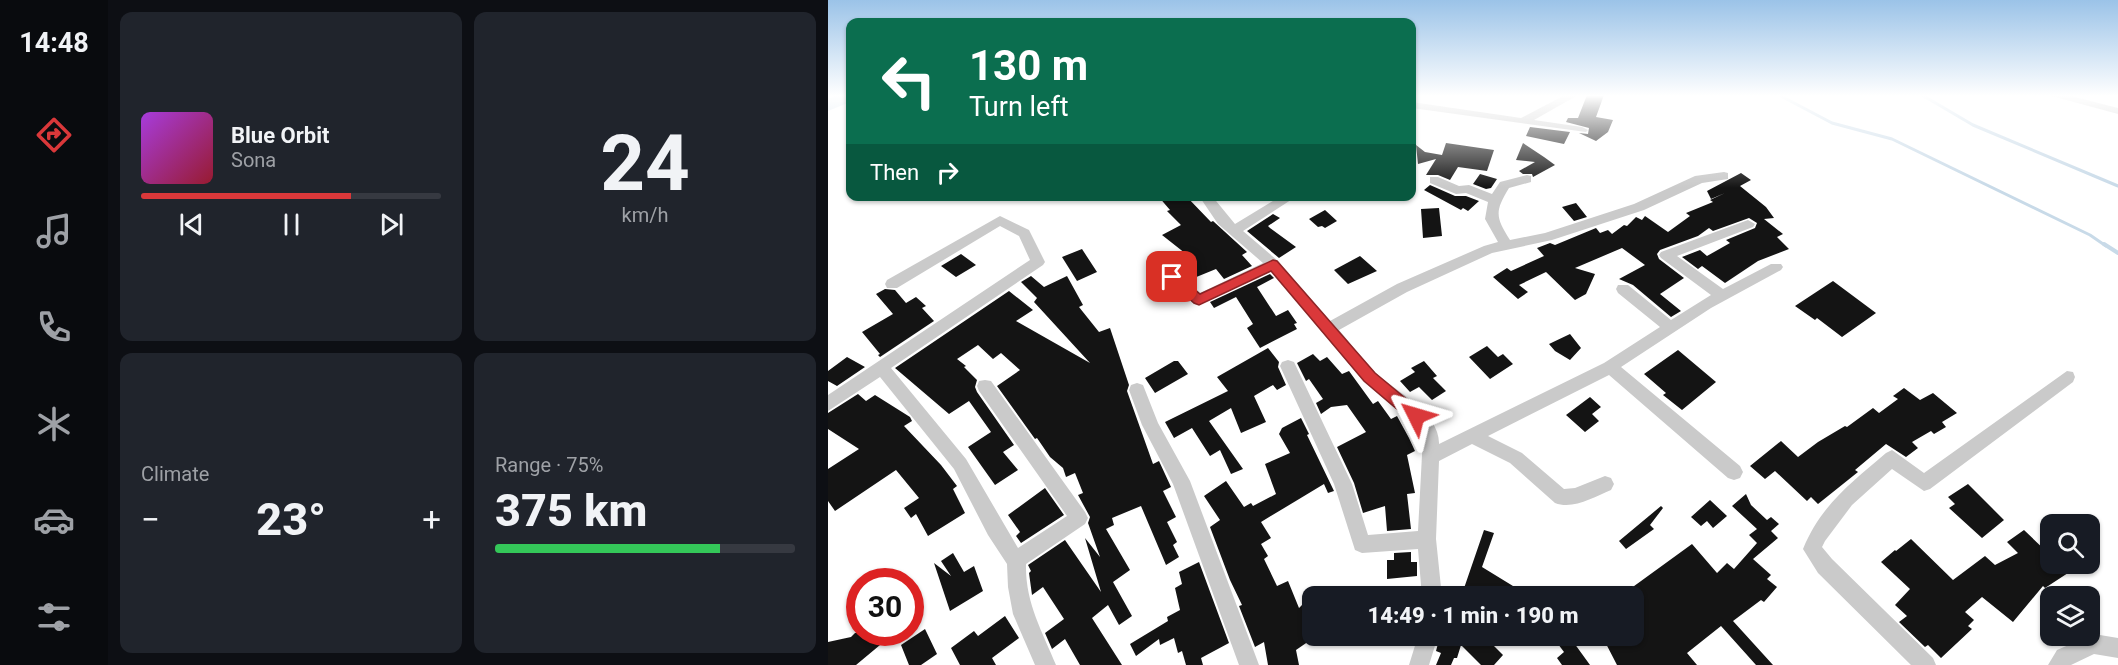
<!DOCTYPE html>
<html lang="en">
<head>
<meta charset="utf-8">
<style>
	:root { --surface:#171b24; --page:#20242c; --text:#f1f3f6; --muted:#9ea1a6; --line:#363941; --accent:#da383a }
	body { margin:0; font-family:Roboto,sans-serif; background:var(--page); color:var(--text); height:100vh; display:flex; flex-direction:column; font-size:22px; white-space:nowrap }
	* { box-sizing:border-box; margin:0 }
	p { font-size:20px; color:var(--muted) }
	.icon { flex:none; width:33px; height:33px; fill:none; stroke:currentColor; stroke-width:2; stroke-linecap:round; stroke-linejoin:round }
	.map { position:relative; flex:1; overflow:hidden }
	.side { display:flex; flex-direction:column; gap:12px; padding:12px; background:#0d0f14; width:720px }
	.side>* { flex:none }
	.hud { position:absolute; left:18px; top:18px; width:570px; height:183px; border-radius:12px; box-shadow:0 2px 4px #0004; background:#0b6e4f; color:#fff; overflow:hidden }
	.controls { position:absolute; left:1212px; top:514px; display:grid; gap:12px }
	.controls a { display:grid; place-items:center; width:60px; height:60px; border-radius:12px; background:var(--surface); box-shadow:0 2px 4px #0004; font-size:30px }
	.speed { position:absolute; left:18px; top:568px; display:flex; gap:12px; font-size:30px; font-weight:700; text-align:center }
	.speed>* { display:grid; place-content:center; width:78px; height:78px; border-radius:50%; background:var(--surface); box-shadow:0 2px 4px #0004; line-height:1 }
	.speed .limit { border:9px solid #d22; background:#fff; color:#111 }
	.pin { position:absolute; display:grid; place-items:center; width:51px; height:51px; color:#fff; margin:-26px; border-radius:12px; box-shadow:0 3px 9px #0006 }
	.me { position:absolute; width:66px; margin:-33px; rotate:310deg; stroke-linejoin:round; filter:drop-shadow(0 0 4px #0008) }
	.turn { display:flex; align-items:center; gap:21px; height:126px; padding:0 24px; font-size:27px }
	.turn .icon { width:78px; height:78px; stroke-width:2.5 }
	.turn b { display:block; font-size:42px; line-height:51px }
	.then { display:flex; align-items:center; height:57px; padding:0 24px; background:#0003; gap:12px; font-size:22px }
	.big { font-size:45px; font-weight:800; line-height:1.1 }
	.side .card { flex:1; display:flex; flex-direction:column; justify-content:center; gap:9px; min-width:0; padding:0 21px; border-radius:12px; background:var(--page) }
	.side .dial { align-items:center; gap:0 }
	.dial b { font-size:78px; line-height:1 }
	.song { display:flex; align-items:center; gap:18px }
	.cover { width:72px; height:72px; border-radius:9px; background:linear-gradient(135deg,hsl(280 70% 55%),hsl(350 70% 35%)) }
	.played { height:6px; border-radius:3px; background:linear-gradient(90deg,var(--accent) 70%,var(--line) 70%) }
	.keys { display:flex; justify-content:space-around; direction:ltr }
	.heat { display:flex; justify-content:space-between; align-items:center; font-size:33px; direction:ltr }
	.charge { height:9px; border-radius:4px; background:linear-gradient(90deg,#34c759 75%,var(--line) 0) }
	.side .tiles { flex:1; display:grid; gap:12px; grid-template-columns:repeat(2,1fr) }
	.trip { position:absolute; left:474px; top:586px; width:342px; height:60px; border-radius:12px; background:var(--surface); box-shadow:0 2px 4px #0004; font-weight:800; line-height:60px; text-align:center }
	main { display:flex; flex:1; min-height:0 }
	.tab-bar { display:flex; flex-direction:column; width:108px; justify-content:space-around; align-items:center; background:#090b0e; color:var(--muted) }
	.tab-bar .icon { width:42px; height:42px }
	.tab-bar .selected { color:var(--accent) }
	.tab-bar b { font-size:27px; color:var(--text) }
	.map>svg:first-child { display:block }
</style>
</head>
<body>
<main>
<nav class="tab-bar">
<b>14:48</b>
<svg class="icon selected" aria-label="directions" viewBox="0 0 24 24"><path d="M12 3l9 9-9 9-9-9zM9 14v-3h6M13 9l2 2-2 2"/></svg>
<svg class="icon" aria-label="music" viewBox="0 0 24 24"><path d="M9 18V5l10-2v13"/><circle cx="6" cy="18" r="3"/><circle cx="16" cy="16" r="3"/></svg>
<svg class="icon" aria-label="phone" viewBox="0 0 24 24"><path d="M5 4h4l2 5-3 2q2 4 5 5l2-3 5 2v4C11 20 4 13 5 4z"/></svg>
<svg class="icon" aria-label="climate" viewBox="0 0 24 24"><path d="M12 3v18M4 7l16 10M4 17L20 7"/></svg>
<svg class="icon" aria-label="car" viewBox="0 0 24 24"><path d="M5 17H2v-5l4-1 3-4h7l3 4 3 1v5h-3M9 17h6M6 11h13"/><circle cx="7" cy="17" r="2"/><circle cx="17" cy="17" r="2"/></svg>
<svg class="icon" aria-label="filters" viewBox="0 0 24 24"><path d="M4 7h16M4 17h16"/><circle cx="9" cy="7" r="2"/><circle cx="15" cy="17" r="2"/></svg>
</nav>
<section class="side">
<div class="tiles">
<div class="card">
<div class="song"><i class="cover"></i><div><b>Blue Orbit</b><p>Sona</p></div></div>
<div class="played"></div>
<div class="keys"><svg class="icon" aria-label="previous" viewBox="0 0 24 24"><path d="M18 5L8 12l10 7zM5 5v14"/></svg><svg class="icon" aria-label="pause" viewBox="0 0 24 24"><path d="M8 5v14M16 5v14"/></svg><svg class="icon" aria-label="next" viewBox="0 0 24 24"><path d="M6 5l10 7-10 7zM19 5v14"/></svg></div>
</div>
<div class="card dial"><b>24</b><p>km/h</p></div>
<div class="card"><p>Climate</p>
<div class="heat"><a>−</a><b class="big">23°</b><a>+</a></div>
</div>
<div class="card"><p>Range · 75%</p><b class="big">375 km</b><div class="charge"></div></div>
</div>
</section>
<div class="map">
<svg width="1290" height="665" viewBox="0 0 1290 665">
	<rect width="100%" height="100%" fill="#fff"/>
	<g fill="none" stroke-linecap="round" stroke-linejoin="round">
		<path stroke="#c8dae8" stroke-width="3" d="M951,95L1004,123L1064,139L1262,235L1278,246
			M1094,95L1145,125L1290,186"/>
		<path stroke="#c8dae8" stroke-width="4" d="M1276,244L1290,253"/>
		<path fill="#c8dae8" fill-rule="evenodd" d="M10,95H22V102L0,111V99Z"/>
	</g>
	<path fill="#141414" d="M759,95H776L768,117L785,120L780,132L768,141L751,133L760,134L761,128L738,122L740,118H750Z
		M702,127L742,132L736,144L698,136Z
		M618,143L666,150L659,171L630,167L622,180L610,175H598L608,159L590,164L588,145L597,152L614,155Z
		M695,143L716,157L727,165L705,177L704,174H695L691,171L707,162L688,160Z
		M913,173L923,180L912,186L938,207L946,218L936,219L955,234L949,237L961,249L930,261L897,283L874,266L870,269L854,257L872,250L879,256L902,243L898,240L927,228L929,223L921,218L885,231L881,228L870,236L832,250L829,254L831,259L856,278L832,294L853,311L843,317L805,285L791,279L817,265L794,248L747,268L767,274L758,294L747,300L718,272L691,285L700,292L690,299L665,277L679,268L683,271L716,256L709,248L722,243L727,245L768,228L772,233L780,230L784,234L796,225L799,226L808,217L814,220L817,216L840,232L862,216L858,213L885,202L882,200L897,193L883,199L879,191Z
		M652,174L669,179L663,188L658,189L645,184Z
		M602,185L627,196H638L651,201L640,211L635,208L633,210L596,190Z
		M330,196H358L383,222L385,221L419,252L414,255L424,266L396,279L388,269L361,280L349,271L367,261L334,235L353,225L339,211L342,210Z
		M748,203L759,217L746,221L734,207Z
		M611,208L614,236L595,238L593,209Z
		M497,210L509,221L497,228L494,226L490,227L481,219Z
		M445,214L452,218L440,226L442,228L468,247L451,258L419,231Z
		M254,249L269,272L249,281L234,257Z
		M133,254L148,265L128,277L113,266Z
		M532,256L549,271L520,284L506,270Z
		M442,274L446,278L429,287L448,316L460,310L469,323L466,324L469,329L432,348L419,328L425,324L408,297L386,308L382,302Z
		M203,276L216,287L239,276L255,305L251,307L271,332L282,328L301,385L299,391L325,464L331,461L343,487L335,491L348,517L339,522L349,542L345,545L351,557L338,565L313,506L284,518L286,525L278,529L302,570L285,582L304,616L291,625L280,605L264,618L294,665H252L237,639L224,649L217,633L236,619L215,587L204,595L201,573L203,571L200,565L237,540L273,592L257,538L272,557L260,523L262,517L250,495L255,493L247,473L238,477L235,468L222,457L209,438L207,439L169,386L192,370L173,353L165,359L150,345L129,359L138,366L136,367L149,380L147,387L149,392L186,445L175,452L190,470L167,485L140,447L163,432L141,401L121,414L67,368L181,291L205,310L188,321L262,363L206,302L209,298L193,282Z
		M1005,281L1048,313L1014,337L989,318L987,320L967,306Z
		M57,289L67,290L78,303L88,297L98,306L94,308L106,321L52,357L50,355L52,354L34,332L65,314L48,294Z
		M742,334L753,348L742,360L727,351L721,344Z
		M659,346L670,357L675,354L685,364L662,379L641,357Z
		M440,348L451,362L450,367L458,385L449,390L445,385L426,396L438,422L413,433L403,408L381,421L415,469L403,474L392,450L382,456L364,428L346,438L337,422L400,391L389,377Z
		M850,350L888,382L854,410L835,395L838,393L816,374Z
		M485,354L492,361L499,357L514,374L521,371L545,404L550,401L563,419L569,416L581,438L587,451L579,455L587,493L579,494L583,529L559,531L557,506L535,513L526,483L509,447L538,432L519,405L503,407L493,414L488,403L495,399L481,379L478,381L469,363Z
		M19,357L37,367L9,386L0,381V371Z
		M346,361H350L360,374L327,393L317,378Z
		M596,361L609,376L605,378L618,391L604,400L591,387L582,392L572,381L587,372L583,368Z
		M1076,388L1092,400L1105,393L1129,413L1114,422L1118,427L1106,434L1103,431L1084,442L1090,448L1078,457L1058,444L1027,470L1030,472L990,504L983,497L979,501L947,471L937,479L922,466L953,441L970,457L990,442L1017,426L1019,427L1045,408L1051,413L1070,399L1065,396Z
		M30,394L38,401L47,395L82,417L84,421L76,426L113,465L129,486L125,489L137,513L100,536L88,514L83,518L76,508L91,498L68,470L7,511L0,501V469L31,449L0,429V413Z
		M762,397L773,407L764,414L771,421L757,432L738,415Z
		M473,418L481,434L479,435L506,491L500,493L496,484L433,522L443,538L433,544L440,556L436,559L449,586L460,581L471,608L474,605L484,623V639L468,650L471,665H440L436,642L427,647L411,606L414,605L402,580L382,527L392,520L376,496L398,481L416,507L423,503L425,506L448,494L437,464L462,453L451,434L454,428Z
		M1140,484L1176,520L1154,538L1121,508L1127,504L1120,497Z
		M217,488L236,515L193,543L188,536L192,532L180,515Z
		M918,494L923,505L939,520L943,517L951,524L943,531L950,538L925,559L943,575L939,579L949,587L936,602L933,600L905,621L945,665H928L893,626L859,653L869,665H789L774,636H806V597H791L864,544L889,573L899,563L906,569L929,543L921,535L929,529L904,506Z
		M882,500L899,516L885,528L879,521L873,526L863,517Z
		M833,506L835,508L822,525L826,529L798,549L791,541Z
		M656,530L666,533L654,567L685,586L679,597H673L661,590L657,597H633Z
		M1196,530L1222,555V564H1230L1240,573L1217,588L1215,586L1185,622L1154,597L1137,612L1146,620L1140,626L1144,629L1113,658L1100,645L1097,647L1071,622L1079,616L1067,605L1082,589L1053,562L1067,550L1068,551L1083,539L1125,580L1157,556L1167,565L1190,553L1179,542Z
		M583,552V562H589V576L559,579V560H566V553Z
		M125,553L136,572L146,566L155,591L122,611L106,563L123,576L113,561Z
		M371,562L401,643L373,658L375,665H358L354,651L350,653L346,638L332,645L331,639L308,656L302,644L340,621L339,617L352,610L347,588L354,584L351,572Z
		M177,616L191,638L164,658L168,665H132L123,648L146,631L150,636Z
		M97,629L109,654L93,665H81L73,645Z
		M27,633H44L52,645L28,665H0V642L23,637Z
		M612,636H636V638L643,641L648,636H656L675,655L666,665H653L633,645L629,658H626L623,665H608L613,653L608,651Z
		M724,636H741L762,665H734L729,658L736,652Z"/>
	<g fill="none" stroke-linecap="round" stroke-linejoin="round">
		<path fill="#cacaca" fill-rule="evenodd" d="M737,95H750L706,120L754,127L760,130L758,132L584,108V102L693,118Z
			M1220,95H1239L1290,108V114Z
			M896,172L900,173V179L874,183L816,210L724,240L664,253L579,292L511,330C523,344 534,360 548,373C568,392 612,413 611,444L776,363L832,327L790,293L788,289L790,285H800L843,320L883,295L833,258L831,255L833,252L920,220L927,224L925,227L849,256L895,289L943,264H953L955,267L953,270L883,308L793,367L912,466L915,472L912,478L906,480L900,478L781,375L660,436L694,453L736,489L747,488L777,476L783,478L786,484L783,490C766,497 745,510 727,503L682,463L644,444L611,461L608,539L614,597H594L590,549L534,553L527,550L506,484L452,366L454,362L460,360L466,362L524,484L540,535L590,531L595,436L582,421L536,382L443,271L371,305L366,304L337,277L339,273H349L372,293L435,263L390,224L371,196H384L407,224L453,196H469L415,231L450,261L502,321L569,284L656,246L670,242L657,219L660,202L638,193L628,194L602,183V177H610L631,186L641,185L664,194L672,182L699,175L703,176V182L681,188C667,211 667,217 682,240L717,233L806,204L867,176Z
			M172,216L201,230L217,262L215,265L63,368L138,459L190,548L239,516L151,391L149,386L151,381L157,380L163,381L257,512L260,518L257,524L198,564C197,602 214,631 228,665H207L185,614L180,587L179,564L160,535L126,469L52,377L0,411V395L202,260L191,236L172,226L69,288H59L57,284L59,280Z
			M1239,371L1245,372L1247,377L1245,382L1102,489L1096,491L1064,469L1024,505L997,541L994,547L1004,559L1105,658L1108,665H1083L990,573L975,549C993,505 1023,483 1058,453L1064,450L1096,473Z
			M309,383L315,385L330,423L362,481L431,665H411L345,484L314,425L301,390L303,385Z
			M1266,634L1290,638V658L1266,654L1243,665H1220L1229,650Z
			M590,636H610L601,665H581Z"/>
	</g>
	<linearGradient id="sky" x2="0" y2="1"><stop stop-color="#9bc3e8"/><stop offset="0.51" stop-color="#fff"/><stop offset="1" stop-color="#fff" stop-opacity="0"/></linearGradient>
	<rect width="1290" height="188" fill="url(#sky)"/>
	<path fill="#da383a" stroke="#8e2426" stroke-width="1.5" d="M445,260L449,261L547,373L594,412L596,416L594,421L588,423L583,421L536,381L443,271L371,305L366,303L338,277L344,273L349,274L372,294Z"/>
</svg>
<div class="controls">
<a><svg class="icon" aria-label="search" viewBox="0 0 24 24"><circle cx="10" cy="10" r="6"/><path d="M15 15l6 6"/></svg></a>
<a><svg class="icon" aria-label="layers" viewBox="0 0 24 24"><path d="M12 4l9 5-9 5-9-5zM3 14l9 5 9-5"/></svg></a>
</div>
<div class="speed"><div class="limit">30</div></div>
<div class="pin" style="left:344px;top:277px;background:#d93025"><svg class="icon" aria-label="arrive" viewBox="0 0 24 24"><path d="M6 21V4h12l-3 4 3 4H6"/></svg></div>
<svg class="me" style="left:588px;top:416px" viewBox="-20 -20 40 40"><path d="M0-17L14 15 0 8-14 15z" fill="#da383a" stroke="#fff" stroke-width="4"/></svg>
<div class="trip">14:49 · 1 min · 190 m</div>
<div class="hud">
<div class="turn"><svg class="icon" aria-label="left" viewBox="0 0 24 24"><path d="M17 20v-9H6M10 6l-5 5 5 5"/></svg><div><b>130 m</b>Turn left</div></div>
<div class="then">Then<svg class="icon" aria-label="right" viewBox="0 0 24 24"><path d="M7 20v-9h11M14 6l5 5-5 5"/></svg></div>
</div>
</div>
</main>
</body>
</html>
